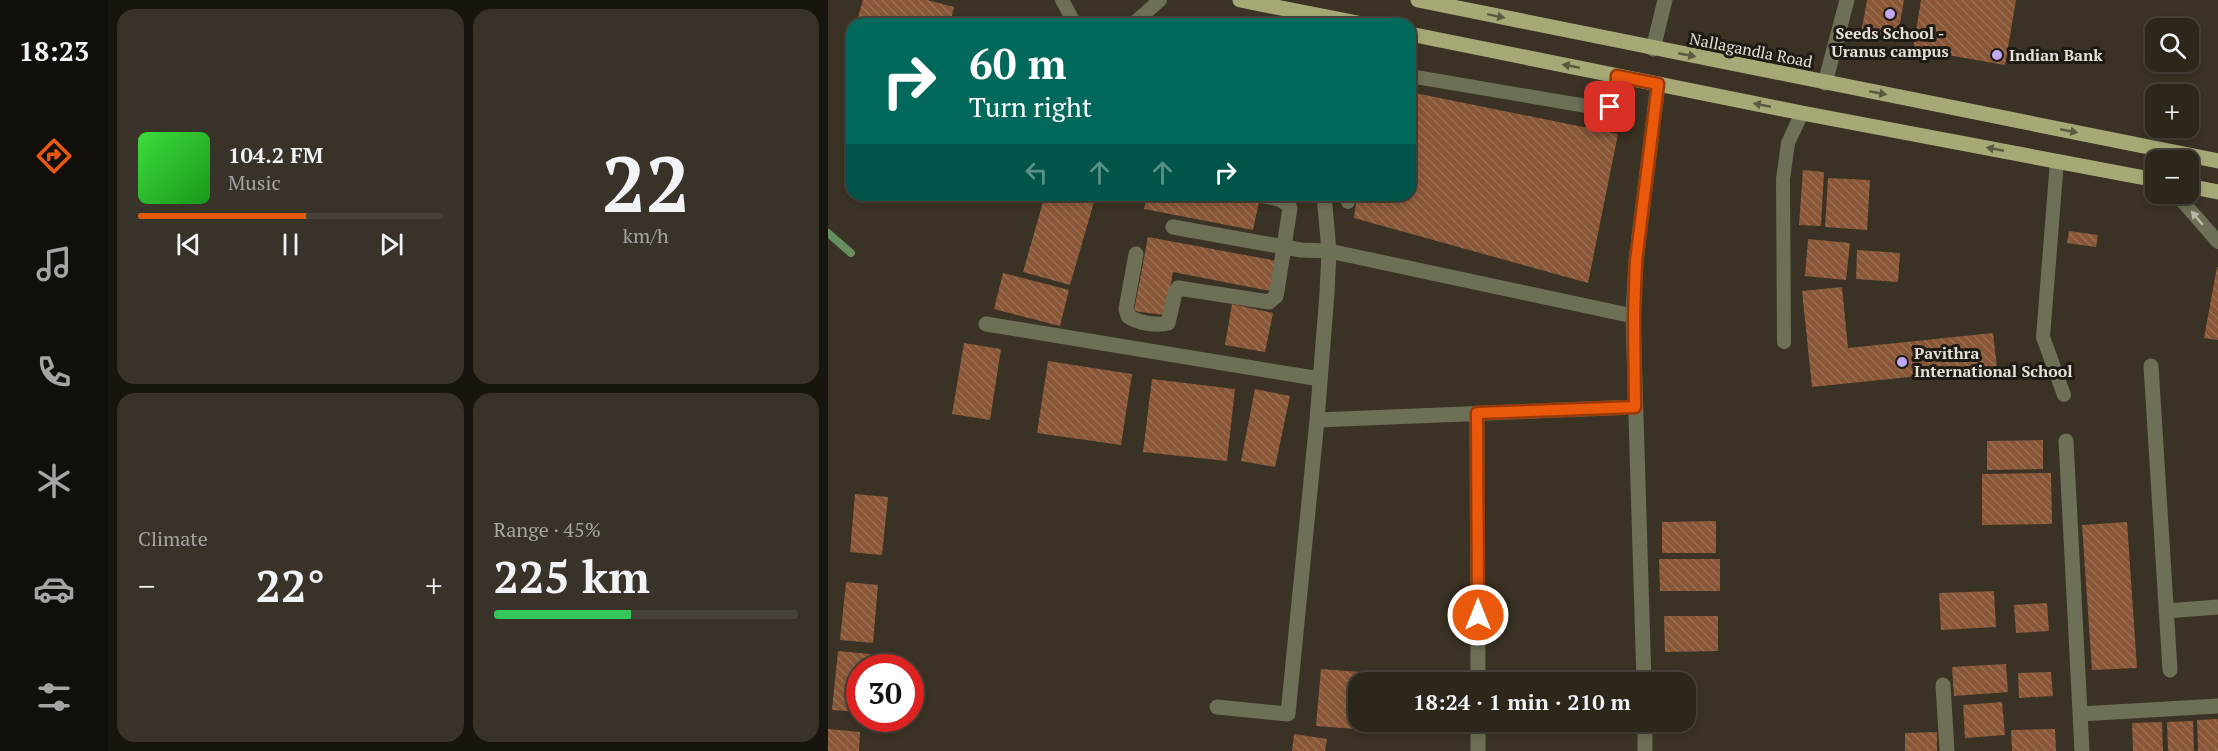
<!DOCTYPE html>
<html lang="en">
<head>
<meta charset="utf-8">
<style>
	:root { --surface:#2c261b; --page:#383228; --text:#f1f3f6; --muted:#a6a5a3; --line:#48433a; --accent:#ea580c }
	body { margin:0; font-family:"PT Serif",serif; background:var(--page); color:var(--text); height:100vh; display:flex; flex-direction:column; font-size:22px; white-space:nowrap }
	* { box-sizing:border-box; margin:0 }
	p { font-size:20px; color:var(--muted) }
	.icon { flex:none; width:33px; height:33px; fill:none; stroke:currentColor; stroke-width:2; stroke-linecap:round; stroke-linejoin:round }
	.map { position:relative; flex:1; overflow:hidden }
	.drawer { display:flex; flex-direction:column; gap:9px; padding:9px; background:#18150f; width:720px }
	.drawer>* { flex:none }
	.guide { position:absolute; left:18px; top:18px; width:570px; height:183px; border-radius:18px; box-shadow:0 3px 9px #0003,0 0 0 2px var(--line); background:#00695c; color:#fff; overflow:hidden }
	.buttons { position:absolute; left:1317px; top:18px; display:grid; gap:12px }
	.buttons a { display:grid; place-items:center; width:54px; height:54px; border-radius:12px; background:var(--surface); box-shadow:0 3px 9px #0003,0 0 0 2px var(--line); font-size:30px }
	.speed { position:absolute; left:18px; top:654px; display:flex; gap:12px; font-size:30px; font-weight:700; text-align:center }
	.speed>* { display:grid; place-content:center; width:78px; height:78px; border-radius:50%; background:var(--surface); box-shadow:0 3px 9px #0003,0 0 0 2px var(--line); line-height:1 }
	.speed .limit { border:9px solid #d22; background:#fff; color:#111 }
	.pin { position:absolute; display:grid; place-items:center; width:51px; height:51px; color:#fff; margin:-26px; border-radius:12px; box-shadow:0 3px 9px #0006 }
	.me { position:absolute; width:66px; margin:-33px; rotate:0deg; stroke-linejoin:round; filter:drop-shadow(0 0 4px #0008) }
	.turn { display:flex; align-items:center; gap:21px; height:126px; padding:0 24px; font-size:27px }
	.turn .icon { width:78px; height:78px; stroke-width:2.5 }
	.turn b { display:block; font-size:42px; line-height:51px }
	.lanes { display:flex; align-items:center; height:57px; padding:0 24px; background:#0003; justify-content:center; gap:30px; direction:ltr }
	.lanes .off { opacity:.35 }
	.big { font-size:45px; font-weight:600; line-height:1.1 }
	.drawer .widget { flex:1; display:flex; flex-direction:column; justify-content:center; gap:9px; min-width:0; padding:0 21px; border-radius:18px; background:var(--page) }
	.drawer .dial { align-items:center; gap:0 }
	.dial b { font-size:78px; line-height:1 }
	.song { display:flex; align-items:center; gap:18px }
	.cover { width:72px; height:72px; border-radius:9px; background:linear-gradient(135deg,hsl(120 70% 55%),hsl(120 70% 35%)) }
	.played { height:6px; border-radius:3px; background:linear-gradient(90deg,var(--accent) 55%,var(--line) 55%) }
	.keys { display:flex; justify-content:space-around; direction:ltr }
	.heat { display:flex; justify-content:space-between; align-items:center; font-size:33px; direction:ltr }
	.charge { height:9px; border-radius:4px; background:linear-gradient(90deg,#34c759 45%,var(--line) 0) }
	.drawer .tiles { flex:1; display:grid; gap:9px; grid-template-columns:repeat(2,1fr) }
	.trip { position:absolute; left:520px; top:672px; width:348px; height:60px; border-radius:18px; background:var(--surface); box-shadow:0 3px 9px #0003,0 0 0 2px var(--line); font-weight:600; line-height:60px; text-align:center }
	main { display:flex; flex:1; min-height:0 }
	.tab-bar { display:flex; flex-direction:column; width:108px; justify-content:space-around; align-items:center; background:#120f0b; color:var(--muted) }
	.tab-bar .icon { width:42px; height:42px }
	.tab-bar .selected { color:var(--accent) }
	.tab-bar b { font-size:27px; color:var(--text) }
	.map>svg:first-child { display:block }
</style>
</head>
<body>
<main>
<nav class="tab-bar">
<b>18:23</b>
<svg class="icon selected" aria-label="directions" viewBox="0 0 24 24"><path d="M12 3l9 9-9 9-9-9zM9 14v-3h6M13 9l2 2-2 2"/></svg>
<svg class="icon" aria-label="music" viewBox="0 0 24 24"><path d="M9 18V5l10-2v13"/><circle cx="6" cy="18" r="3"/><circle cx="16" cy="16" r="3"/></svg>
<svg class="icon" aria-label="phone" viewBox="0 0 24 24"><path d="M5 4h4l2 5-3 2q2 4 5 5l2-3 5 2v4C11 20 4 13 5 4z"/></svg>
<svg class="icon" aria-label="climate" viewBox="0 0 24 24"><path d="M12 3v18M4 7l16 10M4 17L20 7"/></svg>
<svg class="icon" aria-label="car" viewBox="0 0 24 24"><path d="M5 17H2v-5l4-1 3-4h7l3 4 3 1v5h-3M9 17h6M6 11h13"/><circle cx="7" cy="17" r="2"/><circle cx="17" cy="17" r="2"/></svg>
<svg class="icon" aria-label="filters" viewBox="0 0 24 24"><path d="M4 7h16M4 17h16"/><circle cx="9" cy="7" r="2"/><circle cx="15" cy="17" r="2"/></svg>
</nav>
<section class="drawer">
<div class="tiles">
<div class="widget">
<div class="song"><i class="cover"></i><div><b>104.2 FM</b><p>Music</p></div></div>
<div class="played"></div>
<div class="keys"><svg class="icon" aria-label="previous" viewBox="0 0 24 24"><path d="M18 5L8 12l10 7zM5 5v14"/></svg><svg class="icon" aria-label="pause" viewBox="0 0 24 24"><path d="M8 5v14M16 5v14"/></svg><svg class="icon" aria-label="next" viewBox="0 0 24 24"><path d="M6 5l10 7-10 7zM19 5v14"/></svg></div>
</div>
<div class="widget dial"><b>22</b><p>km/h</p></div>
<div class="widget"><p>Climate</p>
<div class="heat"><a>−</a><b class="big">22°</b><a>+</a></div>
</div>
<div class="widget"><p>Range · 45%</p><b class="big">225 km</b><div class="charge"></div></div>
</div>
</section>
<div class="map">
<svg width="1390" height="751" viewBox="0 0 1390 751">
	<defs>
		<pattern id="building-back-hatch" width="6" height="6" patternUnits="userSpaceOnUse" patternTransform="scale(1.5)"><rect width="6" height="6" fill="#895737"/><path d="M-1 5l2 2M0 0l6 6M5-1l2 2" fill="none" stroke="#9a6f53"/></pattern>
	</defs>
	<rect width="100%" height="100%" fill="#3a3224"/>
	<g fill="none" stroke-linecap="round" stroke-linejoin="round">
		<path stroke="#688d5e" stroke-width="8" d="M0,233L23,253"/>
	</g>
	<path fill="url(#building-back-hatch)" d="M35,0H99L126,7L122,24H28Z
		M1039,0H1076L1069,40L1033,33Z
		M1093,0H1188L1177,65L1085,49Z
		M23,42H24V67L17,65Z
		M582,92L790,134L760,283L526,218L529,195H582Z
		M975,170L996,172L993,226L971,225Z
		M1000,178L1042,180L1039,230L997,227Z
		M217,195H268L242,285L195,272Z
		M319,195H421L432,197L425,230L316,209Z
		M1241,231L1270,235L1268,247L1239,243Z
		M320,237L449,261L442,291L345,272L337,315L306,311Z
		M980,239L1022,243L1018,280L977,276Z
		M1029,250L1072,253L1070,282L1028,279Z
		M1389,267H1390V340L1376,338Z
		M175,273L241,290L232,326L166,309Z
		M1014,287L1020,348L1165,333L1169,368L984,387L974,291Z
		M404,304L445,313L437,352L397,345Z
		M136,343L173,349L162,420L124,414Z
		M220,361L304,374L293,445L209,433Z
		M324,379L407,389L399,461L315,452Z
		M427,389L462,396L447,467L413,461Z
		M1215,440V469L1159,470V441Z
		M1223,473L1224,524L1154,525V474Z
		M27,494L60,497L54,555L22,552Z
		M888,521V553H834V522Z
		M1299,522L1309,668L1264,670L1254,525Z
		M831,559H892V591H832Z
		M18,582L50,585L45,643L12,640Z
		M1166,591L1168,627L1113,630L1111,593Z
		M1219,603L1221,631L1188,633L1186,605Z
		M836,616H890V651L837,652Z
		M10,651L42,654L41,668H32V712L4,710Z
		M1178,664L1180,692L1126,696L1124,667Z
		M493,669L558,674L557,682H531V722H554V731L488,726Z
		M1223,672L1225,696L1191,698L1190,673Z
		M1174,702L1177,735L1137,738L1135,705Z
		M1390,719V751H1370L1369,720Z
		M1365,721L1366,751H1340L1339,722Z
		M1334,722L1335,751H1305L1304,723Z
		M0,729L32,732L31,751H0Z
		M1227,729L1228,751H1184L1183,730Z
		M1109,732V751H1077V733Z
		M466,734L499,739L497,751H464Z"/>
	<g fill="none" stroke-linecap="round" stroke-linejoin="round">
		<path stroke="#6d6f56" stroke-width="14" d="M234,0L247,24
			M305,24L332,0
			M582,76L776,109L781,107L787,91L789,76
			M1229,161L1215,337L1236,395
			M1348,194L1390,242
			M520,202L521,195
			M956,342L955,179L960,143L974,113"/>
		<path stroke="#6d6f56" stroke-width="15" d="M825,49L837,0
			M997,83L1019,0
			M345,227L473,250L501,251L805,316
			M308,254L298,309L300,316C309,323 329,326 340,323L347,293L350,288L441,302L448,296L449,291L462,208C456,197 440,197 428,195
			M158,324L492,379
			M1323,366L1342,670
			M649,413L650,682
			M489,420L807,407
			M1238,441L1254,751
			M1338,611L1390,607
			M816,682L805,316L808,261L830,84
			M1115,685L1119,751
			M389,707L460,714L489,420L499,293L501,251L496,195
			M1252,714L1390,706
			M650,722V751
			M817,751V722"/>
		<path stroke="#a6a976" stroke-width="15" d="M412,0L535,24
			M590,0L1390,161
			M582,34L974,113L1328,180
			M1360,186L1390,192"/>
	</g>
	<defs><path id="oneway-solid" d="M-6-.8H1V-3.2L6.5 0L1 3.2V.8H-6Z" transform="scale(1.5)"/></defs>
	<g fill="#5b5a40">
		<use href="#oneway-solid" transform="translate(668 16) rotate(12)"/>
		<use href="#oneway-solid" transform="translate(859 55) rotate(11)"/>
		<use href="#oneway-solid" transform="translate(743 66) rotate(-169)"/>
		<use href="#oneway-solid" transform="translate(1050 93) rotate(11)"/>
		<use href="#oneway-solid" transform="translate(934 105) rotate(-169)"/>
		<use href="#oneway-solid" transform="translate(1241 131) rotate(11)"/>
		<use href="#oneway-solid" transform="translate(1167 149) rotate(-169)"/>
	</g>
	<use fill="#bcb9aa" href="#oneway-solid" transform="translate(1369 218) rotate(-130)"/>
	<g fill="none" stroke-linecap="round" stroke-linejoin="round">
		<defs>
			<path id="route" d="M650,615L649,413L807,407L806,316L808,261L830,84L789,76L788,91L782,107"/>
		</defs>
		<use href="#route" stroke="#983908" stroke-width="15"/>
		<use href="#route" stroke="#ea580c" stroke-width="10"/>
	</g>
	<g fill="#c0a8f4" stroke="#1e1a14" stroke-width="2">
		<circle cx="1062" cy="14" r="6"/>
		<circle cx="1169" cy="55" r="6"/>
		<circle cx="1074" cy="362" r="6"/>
	</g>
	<g text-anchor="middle" stroke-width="6" stroke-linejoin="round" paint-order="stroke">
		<g font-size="16" font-weight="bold" fill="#e6e1d8" stroke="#1e1a14" text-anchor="start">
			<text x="1062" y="39" text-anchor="middle">Seeds School -<tspan x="1062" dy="18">Uranus campus</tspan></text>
			<text x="1181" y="61">Indian Bank</text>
			<text x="1086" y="359">Pavithra<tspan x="1086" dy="18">International School</tspan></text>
		</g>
		<g font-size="16" fill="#e6e1d8" stroke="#1e1a14">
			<text transform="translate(923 50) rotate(11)" y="6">Nallagandla Road</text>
		</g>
	</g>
</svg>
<div class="buttons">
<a><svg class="icon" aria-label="search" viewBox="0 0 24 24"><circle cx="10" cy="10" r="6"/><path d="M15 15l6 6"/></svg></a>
<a>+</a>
<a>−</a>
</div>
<div class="speed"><div class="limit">30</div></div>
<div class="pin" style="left:782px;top:107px;background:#d93025"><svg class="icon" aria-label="arrive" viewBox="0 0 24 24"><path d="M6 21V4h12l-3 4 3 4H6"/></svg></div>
<svg class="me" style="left:650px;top:615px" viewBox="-20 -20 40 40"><circle r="17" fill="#ea580c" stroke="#fff" stroke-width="3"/><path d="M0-11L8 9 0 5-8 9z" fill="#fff"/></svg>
<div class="trip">18:24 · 1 min · 210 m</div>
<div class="guide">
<div class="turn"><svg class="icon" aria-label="right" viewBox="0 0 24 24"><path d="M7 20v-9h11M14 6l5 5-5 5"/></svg><div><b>60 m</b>Turn right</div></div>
<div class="lanes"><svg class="icon off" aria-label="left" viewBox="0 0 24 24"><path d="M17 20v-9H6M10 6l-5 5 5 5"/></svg><svg class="icon off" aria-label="ahead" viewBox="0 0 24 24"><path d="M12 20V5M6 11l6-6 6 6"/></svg><svg class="icon off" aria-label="ahead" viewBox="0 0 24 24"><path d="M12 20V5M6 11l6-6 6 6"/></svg><svg class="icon" aria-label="right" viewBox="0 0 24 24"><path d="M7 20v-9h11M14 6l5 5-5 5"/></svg></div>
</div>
</div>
</main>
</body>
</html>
